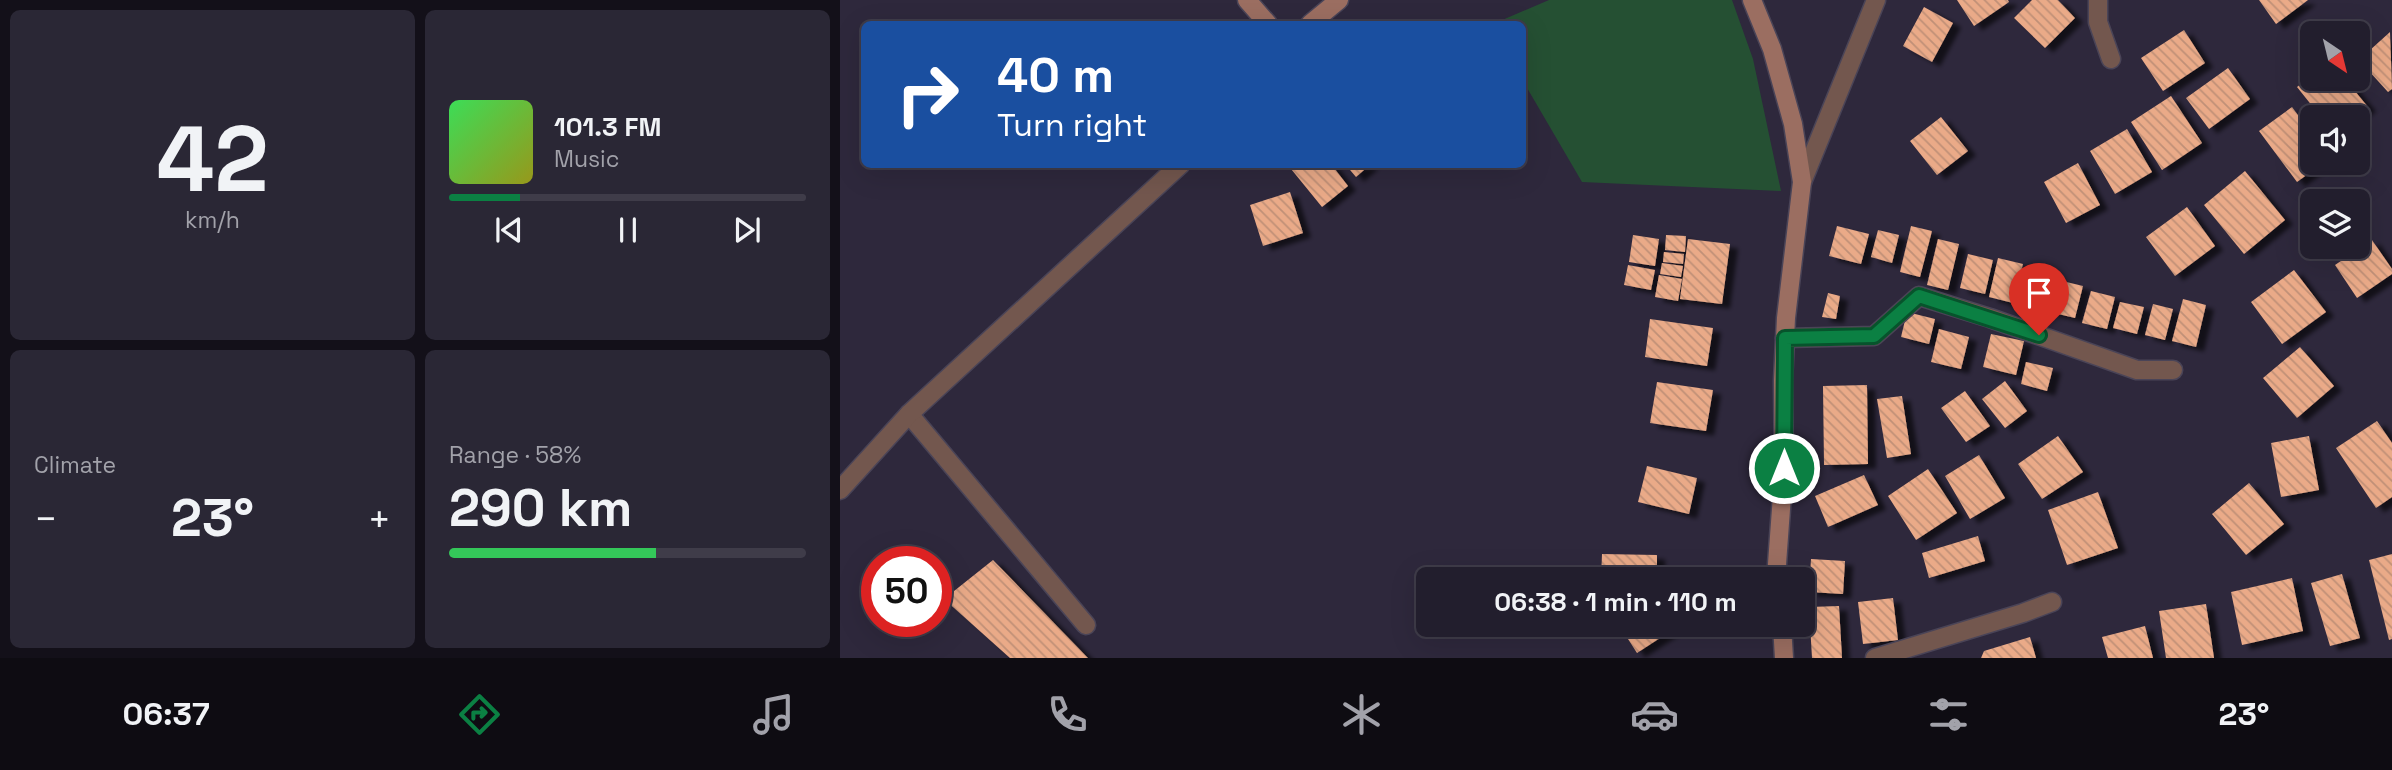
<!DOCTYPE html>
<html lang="en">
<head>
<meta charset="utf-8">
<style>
	:root { --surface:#221e2d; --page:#2a2735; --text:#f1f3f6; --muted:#a2a2aa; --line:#3f3c49; --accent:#0b8043 }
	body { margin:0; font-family:"Space Grotesk",sans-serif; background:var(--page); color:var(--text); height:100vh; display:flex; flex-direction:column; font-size:26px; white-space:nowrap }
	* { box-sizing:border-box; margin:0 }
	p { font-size:23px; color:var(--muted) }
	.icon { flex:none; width:38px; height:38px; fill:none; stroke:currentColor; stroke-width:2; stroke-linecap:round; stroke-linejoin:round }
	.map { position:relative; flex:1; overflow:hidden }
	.drawer { display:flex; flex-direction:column; gap:10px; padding:10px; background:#131019; width:840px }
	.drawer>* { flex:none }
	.hud { position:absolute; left:21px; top:21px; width:665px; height:147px; border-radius:10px; box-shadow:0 7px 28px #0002,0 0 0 2px var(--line); background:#1a4fa0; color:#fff; overflow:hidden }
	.needle { width:46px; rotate:145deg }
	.tools { position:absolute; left:1460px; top:21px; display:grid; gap:14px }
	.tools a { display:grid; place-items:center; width:70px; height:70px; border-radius:10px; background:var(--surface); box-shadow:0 7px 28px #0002,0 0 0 2px var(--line); font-size:35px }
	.speed { position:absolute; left:21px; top:546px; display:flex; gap:14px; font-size:35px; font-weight:700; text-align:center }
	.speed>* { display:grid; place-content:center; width:91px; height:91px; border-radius:50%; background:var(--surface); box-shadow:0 7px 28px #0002,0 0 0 2px var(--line); line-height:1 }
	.speed .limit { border:10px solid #d22; background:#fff; color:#111 }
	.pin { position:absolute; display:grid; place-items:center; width:60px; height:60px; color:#fff; margin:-72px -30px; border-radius:50% 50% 50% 0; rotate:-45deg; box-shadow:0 0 7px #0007 }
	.pin .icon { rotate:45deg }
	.me { position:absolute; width:77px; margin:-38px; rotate:0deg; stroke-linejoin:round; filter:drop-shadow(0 0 5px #0008) }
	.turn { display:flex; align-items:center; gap:24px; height:147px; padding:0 21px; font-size:32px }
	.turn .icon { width:91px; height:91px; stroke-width:2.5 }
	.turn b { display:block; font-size:49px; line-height:60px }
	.big { font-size:52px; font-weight:700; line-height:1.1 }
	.drawer .tile { flex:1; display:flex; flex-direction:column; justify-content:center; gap:10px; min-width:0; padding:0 24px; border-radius:10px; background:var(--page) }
	.drawer .dial { align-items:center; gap:0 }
	.dial b { font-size:91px; line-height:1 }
	.song { display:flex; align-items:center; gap:21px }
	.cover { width:84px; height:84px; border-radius:10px; background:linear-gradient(135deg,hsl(130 70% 55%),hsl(60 70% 35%)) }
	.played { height:7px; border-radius:4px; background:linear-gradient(90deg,var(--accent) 20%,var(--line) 20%) }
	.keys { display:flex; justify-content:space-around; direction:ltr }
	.heat { display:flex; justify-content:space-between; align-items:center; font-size:38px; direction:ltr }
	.charge { height:10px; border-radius:5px; background:linear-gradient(90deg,#34c759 58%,var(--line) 0) }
	.drawer .tiles { flex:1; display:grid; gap:10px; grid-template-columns:repeat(2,1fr) }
	.trip { position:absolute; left:576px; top:567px; width:399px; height:70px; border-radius:10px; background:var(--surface); box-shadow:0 7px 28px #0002,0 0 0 2px var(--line); font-weight:700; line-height:70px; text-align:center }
	.menu { display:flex; height:112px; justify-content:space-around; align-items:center; background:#0e0c12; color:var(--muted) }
	.menu .icon { width:49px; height:49px }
	.menu .current { color:var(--accent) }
	.menu b { font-size:32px; color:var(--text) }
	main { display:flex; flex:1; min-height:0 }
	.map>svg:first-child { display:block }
</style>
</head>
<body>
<main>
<section class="drawer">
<div class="tiles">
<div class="tile dial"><b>42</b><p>km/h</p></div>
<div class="tile">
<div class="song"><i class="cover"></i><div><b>101.3 FM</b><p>Music</p></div></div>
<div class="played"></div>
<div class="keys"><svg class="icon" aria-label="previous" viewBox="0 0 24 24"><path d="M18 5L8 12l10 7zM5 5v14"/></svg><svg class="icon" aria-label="pause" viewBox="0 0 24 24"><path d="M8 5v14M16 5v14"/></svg><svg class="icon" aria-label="next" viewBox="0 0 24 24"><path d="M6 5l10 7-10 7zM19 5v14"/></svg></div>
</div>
<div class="tile"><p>Climate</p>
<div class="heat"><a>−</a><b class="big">23°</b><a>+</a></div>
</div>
<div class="tile"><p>Range · 58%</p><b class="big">290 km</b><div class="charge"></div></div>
</div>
</section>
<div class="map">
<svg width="1552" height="658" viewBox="0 0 1552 658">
	<defs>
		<pattern id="building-back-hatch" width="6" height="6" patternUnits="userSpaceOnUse" patternTransform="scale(1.75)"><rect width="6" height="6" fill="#eaaa88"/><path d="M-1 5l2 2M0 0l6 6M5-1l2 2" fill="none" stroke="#c09077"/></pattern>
		<filter id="shadow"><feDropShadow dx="8" dy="4.5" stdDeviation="2" flood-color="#0009"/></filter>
	</defs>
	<rect width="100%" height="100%" fill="#2e283c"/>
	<path fill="#255033" d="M709,0H892L913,59L941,191L742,182L683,81L682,24H653Z"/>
	<path fill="url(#building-back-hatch)" filter="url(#shadow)" d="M1117,0H1168L1169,2L1134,26Z
		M1192,0H1218L1235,18L1205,48L1174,18Z
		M1419,0H1468L1436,24Z
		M1084,7L1113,23L1092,62L1063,46Z
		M1344,30L1365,63L1323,91L1301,58Z
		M1550,32L1552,89L1548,92L1519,60Z
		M1388,68L1410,99L1369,129L1346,98Z
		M1472,75V79H1505L1528,107L1515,117H1481L1457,87Z
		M1331,96L1362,143L1322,170L1291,122Z
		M1452,107L1472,134V163H1483L1457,182L1419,131Z
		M1101,117L1128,151L1097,175L1070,141Z
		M1287,129L1312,172L1275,194L1250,151Z
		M1238,163L1260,205L1226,223L1204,182Z
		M447,164H491L508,186L482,207Z
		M505,164H531L516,177Z
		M1405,171L1445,220L1404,254L1364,205Z
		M450,192L463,233L423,246L410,205Z
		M1347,207L1375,246L1335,276L1306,237Z
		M997,226L1029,234L1021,264L989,256Z
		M1071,226L1092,231L1080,277L1060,272Z
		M1038,230L1059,235L1052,263L1031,257Z
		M793,235L819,239L815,266L789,262Z
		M826,235L846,236L845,252L825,250Z
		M848,239L890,244L882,304L840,299Z
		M1098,239L1119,244L1108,290L1087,285Z
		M1532,240L1552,269V274L1517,298L1495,265Z
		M824,252L844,254L843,264L823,262Z
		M1128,254L1153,260L1145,294L1120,288Z
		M1158,258L1183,264L1173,303L1149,297Z
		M822,263L843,266L841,277L820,274Z
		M788,265L815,270L811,290L784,285Z
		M1454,270L1486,312L1442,344L1411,302Z
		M819,275L842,279L838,301L815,297Z
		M1187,278L1210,284L1202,316L1179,310Z
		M1218,280L1243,286L1235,318L1210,312Z
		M1251,291L1275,297L1267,329L1242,323Z
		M988,293L1000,296L996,319L982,317Z
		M1343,299L1366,305L1356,347L1332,341Z
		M1280,302L1304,307L1297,334L1273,328Z
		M1313,304L1333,309L1325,340L1305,335Z
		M1067,312L1095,319L1089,344L1061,337Z
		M810,319L873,328L867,366L805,357Z
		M1099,329L1129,337L1121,369L1091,362Z
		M1151,334L1184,341L1176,375L1143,367Z
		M1460,347L1494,386L1457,418L1423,378Z
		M1186,362L1213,368L1207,391L1181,384Z
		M1165,381L1187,411L1165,428L1142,399Z
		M817,382L873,390L866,431L810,423Z
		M1027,385L1028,464L984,465L983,386Z
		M1125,391L1150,426L1126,442L1101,408Z
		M1062,396L1071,454L1047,458L1037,399Z
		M1537,421L1552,443V497L1536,508L1496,448Z
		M1218,436L1243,472L1202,499L1178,464Z
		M1469,436L1479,490L1441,497L1431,443Z
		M1139,455L1165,498L1130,519L1105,476Z
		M807,466L857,478L849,514L798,502Z
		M1088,469L1117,513L1076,540L1048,496Z
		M1024,475L1038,505L988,527L975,496Z
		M1409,483L1444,524L1406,555L1372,514Z
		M1258,492L1278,548L1227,565L1208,510Z
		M1138,536L1145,561L1089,578L1082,553Z
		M762,554L817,555V579H761Z
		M1552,554V639L1549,640L1529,560Z
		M971,559L1005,561L1003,594L969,592Z
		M153,560L248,658H170L104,599Z
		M1502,574L1520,638L1490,646L1471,583Z
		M1452,578L1463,631L1402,645L1391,592Z
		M1053,598L1058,640L1023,644L1018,602Z
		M1366,604L1374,658H1326L1319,611Z
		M999,606L1002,658H972L969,607Z
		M779,625H840L797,653Z
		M1305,626L1313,658H1268L1262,637Z
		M1190,637L1196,658H1141L1144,651Z"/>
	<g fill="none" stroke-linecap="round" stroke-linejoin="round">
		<defs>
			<path id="minor" d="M1258,0V22L1271,59
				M962,182L1036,0
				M945,338L1034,336L1079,296L1150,318L1297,370H1333
				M69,414L246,625
				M1035,658L1183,613L1212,602"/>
			<path id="tertiary" d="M0,490L69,414L341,164"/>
			<path id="secondary" d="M407,0L428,24
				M912,0L932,49L953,124L962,182L946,318L943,381L944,468L937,564L938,579
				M470,24L499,0
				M942,625L944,658"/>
		</defs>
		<use href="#minor" stroke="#4a4457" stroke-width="21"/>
		<use href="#tertiary" stroke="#4a4457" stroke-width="21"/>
		<use href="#secondary" stroke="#4a4457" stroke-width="21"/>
		<use href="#minor" stroke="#73574e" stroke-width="18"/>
		<use href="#tertiary" stroke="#73574e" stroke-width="18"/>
		<use href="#secondary" stroke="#9b6e61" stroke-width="18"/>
	</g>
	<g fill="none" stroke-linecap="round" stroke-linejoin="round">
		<defs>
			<path id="route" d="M944,468L945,338L1034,336L1079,296L1199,335"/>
		</defs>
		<use href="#route" stroke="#07532c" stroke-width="18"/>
		<use href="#route" stroke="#0b8043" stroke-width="12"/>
	</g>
</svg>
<div class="tools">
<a><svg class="needle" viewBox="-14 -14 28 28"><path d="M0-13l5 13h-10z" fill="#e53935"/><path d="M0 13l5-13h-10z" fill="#a2a2aa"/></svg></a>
<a><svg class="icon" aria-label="sound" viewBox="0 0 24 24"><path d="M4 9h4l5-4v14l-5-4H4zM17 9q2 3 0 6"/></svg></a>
<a><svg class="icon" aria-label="layers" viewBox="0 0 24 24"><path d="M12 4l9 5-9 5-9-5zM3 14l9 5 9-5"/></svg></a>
</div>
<div class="speed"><div class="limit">50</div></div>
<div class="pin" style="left:1199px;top:335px;background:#d93025"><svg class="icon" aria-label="arrive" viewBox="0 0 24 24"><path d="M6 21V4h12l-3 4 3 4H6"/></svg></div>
<svg class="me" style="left:944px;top:468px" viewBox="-20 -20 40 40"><circle r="17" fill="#0b8043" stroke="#fff" stroke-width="3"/><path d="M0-11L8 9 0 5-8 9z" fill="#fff"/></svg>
<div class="trip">06:38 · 1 min · 110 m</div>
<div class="hud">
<div class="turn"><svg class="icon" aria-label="right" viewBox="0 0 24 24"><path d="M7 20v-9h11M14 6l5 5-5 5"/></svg><div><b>40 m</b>Turn right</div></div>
</div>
</div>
</main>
<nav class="menu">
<b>06:37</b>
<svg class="icon current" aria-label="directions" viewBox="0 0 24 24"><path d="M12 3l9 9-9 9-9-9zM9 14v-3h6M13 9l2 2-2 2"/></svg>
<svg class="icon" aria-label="music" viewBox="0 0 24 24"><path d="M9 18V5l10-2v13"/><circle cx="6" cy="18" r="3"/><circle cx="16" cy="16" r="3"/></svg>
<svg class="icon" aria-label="phone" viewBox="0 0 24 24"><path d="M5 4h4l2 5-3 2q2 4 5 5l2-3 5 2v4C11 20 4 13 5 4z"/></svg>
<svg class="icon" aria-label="climate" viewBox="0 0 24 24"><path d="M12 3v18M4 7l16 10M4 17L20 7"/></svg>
<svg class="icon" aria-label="car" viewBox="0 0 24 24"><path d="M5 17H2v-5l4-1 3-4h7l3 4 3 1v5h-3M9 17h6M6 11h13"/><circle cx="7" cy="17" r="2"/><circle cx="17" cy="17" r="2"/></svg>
<svg class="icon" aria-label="filters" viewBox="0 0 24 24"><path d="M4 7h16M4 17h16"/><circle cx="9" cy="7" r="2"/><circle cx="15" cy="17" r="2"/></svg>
<b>23°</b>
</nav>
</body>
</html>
